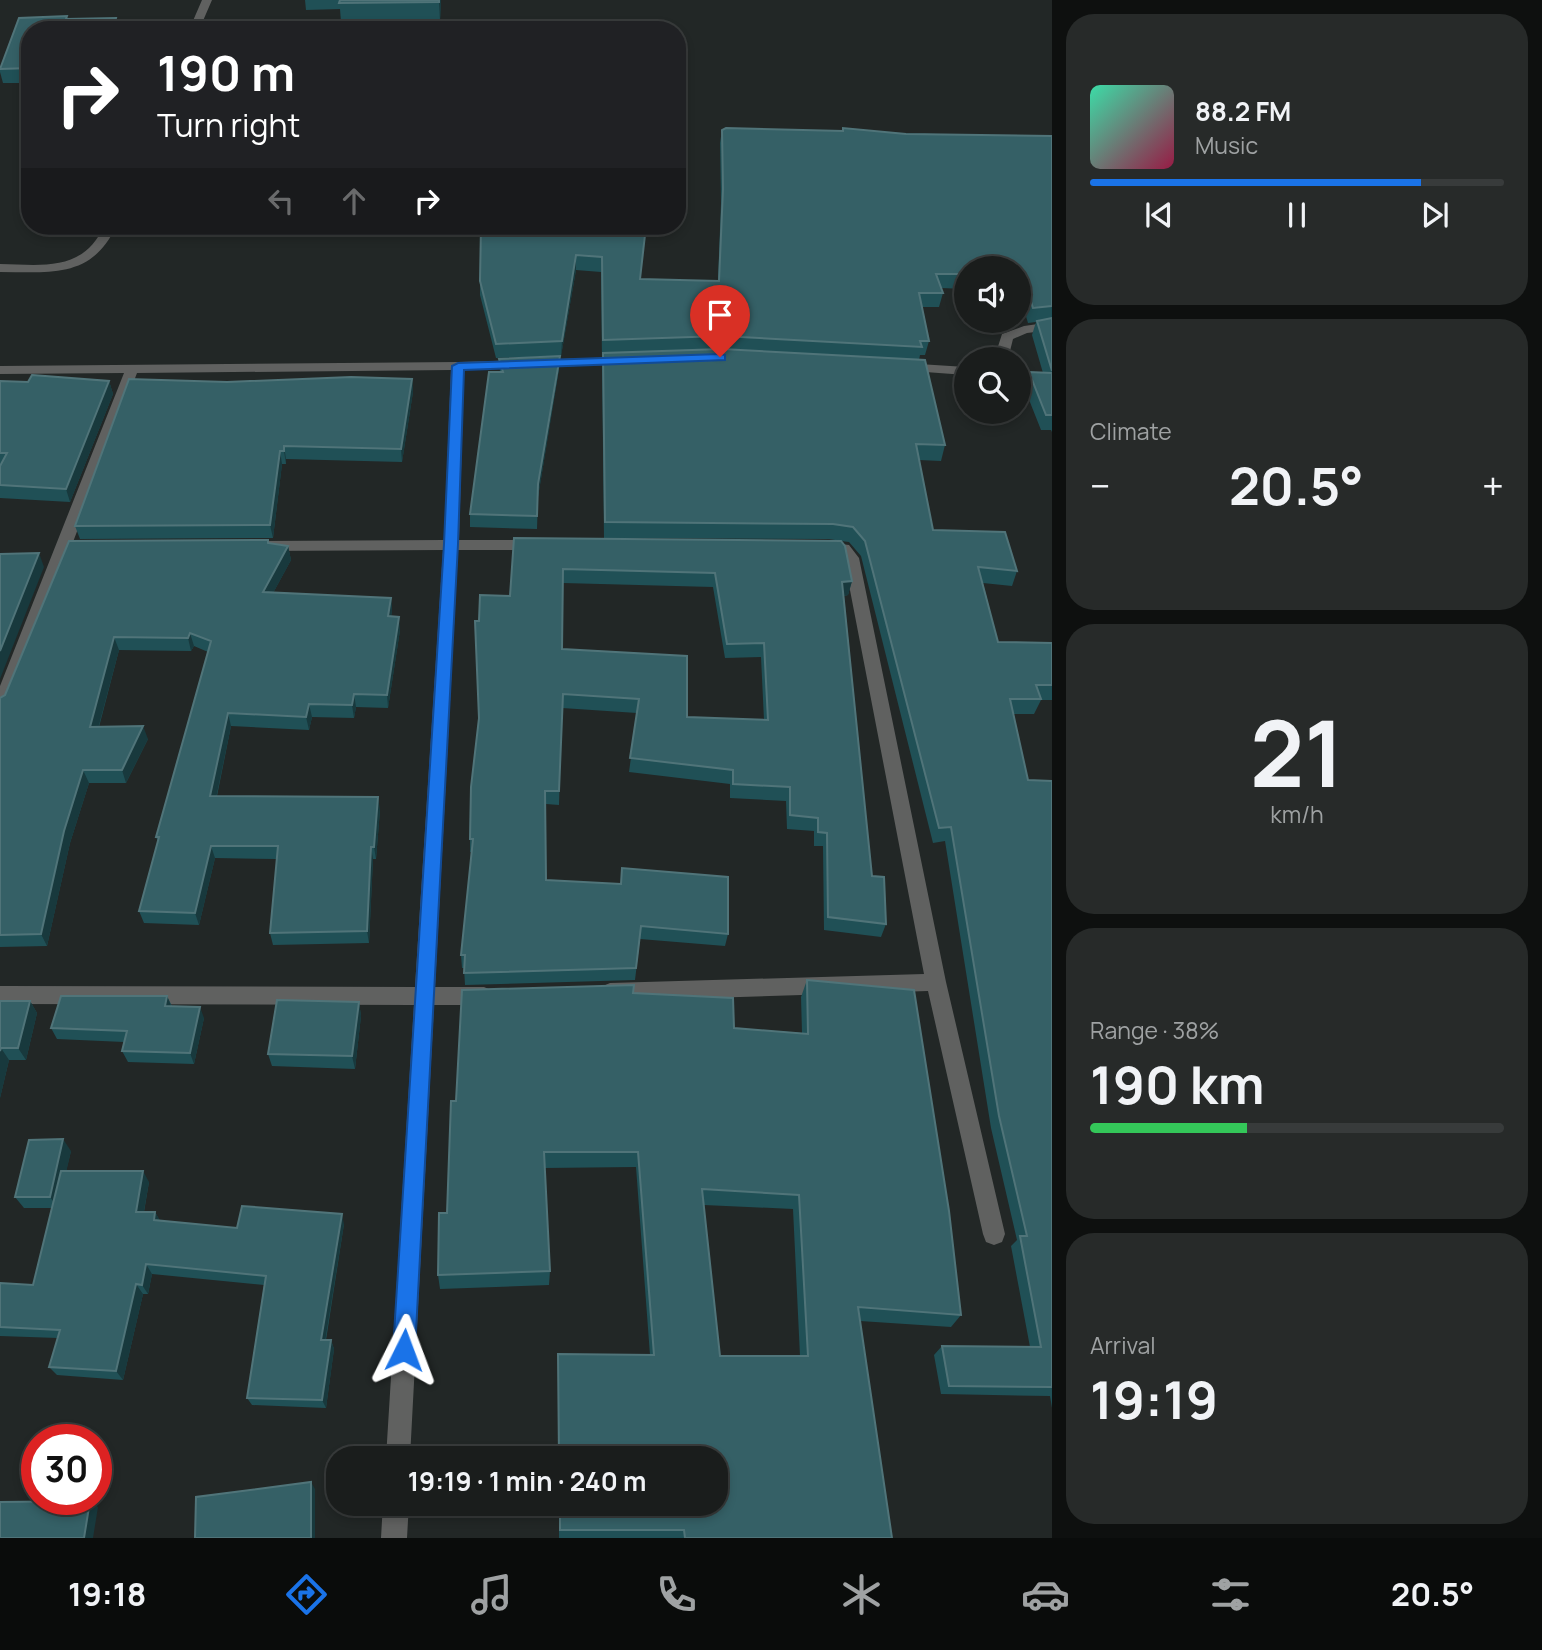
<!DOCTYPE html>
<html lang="en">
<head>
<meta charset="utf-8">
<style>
	:root { --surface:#1a1d1c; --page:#272a29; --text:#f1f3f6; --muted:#9fa2a3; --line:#383b3b; --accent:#1a73e8 }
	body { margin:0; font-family:Manrope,sans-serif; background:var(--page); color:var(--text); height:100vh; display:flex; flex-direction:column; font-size:26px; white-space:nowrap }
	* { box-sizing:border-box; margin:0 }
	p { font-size:23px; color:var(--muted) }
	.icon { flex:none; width:38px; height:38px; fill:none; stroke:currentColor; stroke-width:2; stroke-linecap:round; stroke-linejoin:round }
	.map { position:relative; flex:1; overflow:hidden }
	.panel { display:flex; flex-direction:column; gap:14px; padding:14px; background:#0e100f; width:490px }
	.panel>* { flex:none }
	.hud { position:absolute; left:21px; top:21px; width:665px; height:214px; border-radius:28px; box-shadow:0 4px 10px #0003,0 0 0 2px var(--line); background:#202124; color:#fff; overflow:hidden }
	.buttons { position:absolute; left:954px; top:256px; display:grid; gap:14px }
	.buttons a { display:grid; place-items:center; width:77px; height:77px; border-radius:50%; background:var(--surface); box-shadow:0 4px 10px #0003,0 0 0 2px var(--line); font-size:35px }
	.speed { position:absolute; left:21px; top:1424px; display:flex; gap:14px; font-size:35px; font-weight:700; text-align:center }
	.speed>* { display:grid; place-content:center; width:91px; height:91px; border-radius:50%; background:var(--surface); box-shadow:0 4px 10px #0003,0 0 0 2px var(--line); line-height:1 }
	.speed .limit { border:10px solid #d22; background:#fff; color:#111 }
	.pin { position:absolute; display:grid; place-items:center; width:60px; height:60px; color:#fff; margin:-72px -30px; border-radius:50% 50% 50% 0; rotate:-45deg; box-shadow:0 0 7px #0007 }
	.pin .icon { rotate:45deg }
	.me { position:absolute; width:77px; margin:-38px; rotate:3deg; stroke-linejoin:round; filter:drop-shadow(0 0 5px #0008) }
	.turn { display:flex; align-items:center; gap:24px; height:147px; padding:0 21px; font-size:32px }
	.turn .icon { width:91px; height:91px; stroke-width:2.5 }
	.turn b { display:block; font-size:49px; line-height:60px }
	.lanes { display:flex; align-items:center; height:66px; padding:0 21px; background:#0003; justify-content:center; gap:35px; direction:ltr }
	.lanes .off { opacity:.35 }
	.big { font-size:52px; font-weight:700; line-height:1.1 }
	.panel .tile { flex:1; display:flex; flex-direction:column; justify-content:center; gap:10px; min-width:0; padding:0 24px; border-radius:28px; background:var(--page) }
	.panel .dial { align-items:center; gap:0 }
	.dial b { font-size:91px; line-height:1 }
	.song { display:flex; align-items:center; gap:21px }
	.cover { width:84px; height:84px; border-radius:10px; background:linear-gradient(135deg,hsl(160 70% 55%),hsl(340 70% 35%)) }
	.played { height:7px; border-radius:4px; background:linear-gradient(90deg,var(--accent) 80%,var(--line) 80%) }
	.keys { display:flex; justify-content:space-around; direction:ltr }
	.heat { display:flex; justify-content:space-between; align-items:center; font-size:38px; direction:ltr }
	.charge { height:10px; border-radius:5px; background:linear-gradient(90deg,#34c759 38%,var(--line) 0) }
	.trip { position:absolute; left:326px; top:1446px; width:402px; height:70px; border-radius:28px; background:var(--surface); box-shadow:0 4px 10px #0003,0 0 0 2px var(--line); font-weight:700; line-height:70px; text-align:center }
	.tabs { display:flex; height:112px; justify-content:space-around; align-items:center; background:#0a0c0b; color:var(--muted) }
	.tabs .icon { width:49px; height:49px }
	.tabs .current { color:var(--accent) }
	.tabs b { font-size:32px; color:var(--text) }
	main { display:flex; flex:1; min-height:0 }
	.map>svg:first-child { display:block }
</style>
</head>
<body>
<main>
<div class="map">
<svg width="1052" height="1538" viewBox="0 0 1052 1538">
	<rect width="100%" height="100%" fill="#222726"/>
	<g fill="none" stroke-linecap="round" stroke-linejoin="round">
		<path fill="#606160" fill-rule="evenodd" d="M202,0H212L199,30H189Z
			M104,226H116C92,279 50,272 0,272V264C43,265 83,272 104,226Z"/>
		<path fill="#606160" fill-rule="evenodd" d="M1052,322V330L1027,333L1013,339L1008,359H994L1002,334L1024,326Z
			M627,357L632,358V364L464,370L459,540H535L543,545L535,550H458L435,987H484L491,990L494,996L491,1002L484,1005H434L410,1458H386L414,1005L0,1004V986L415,987L443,550L262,551L254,546L262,541L444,540L451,370L137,373L73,542H90L98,547L90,552H70L8,707L0,713V686L124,373L0,374V366L458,362Z
			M903,363L966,367V375L898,370V364Z
			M825,542L849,545L859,558L946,982L1005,1234L1002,1242L994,1245L986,1242L983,1234L928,991L610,1001L603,998L600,992L603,986L610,983L924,974L844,559L839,554L820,551L817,547L820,543Z
			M383,1503H409L407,1538H381Z"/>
	</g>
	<path fill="#205056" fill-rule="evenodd" d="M305,0H441L440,21L341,22L340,9L306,10Z
		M30,30V83H3L0,72V67Z
		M722,130L1052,136V432L1051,430H1041L1024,387L1029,372L1043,373L1032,335L1036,322L1028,323L1018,290V268H966V289L941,288L943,293L939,307H922L929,341L925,355H920L919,360L945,445L941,461L919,460L933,530L1017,571L1012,586L983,583L998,642L1052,643V700H1041L1034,714H1013L1028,780L1052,781V1408L1050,1396L941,1394L934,1355L942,1346L1030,1347L1011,1246L1017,1240L991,1128L945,841L933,843L861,556L849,542L841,541L852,581L848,595L844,596L872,876L886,924L881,937L824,930L823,846H814V831L787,829L786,801L730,798V784L629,772L637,713L562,708L559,805L546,804V880L728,934L725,946L640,939L635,980L465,985L464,968H462L461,955L472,852H470V839L479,718V621L510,596L514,538L841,541L829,539L604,538L601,272L576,270L561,356L496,358L480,295V281L646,226L640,279L718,281L721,203L720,143ZM563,583L713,587L725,658L761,657L764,720L687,717L562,649Z
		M560,356L559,369L538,497L537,529L470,527V514L500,372L499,359Z
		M412,379L413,392L402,462L286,459V464H282L273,538L80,539L75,526L227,382Z
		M0,381H109L113,394L70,502L0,498Z
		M268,540L269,543L288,546L291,560L273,593L391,598L392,611L391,616L400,630L388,708L356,707L354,718L312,717L309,730L231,726L217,796L380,810L376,859H373L369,943L273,945L270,933L277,859L215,858L199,925L144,923L139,911L158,842L156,837L208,652L194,646L191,651L119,650L99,727L148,739L126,783H89L70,843L47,946L0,947V698Z
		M807,980L961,1315L951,1327L860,1321L892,1538H559V1503H716V1458H558V1354L650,1355L636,1167L544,1168L550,1271L549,1285L440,1289L438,1275L447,1213L456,1101L633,993L734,1028L802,1033L801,997ZM704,1205L793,1209L800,1356H720Z
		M167,996L172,1006L204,1018L194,1064L128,1062L122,1051L124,1042L57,1039L51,1028Z
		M0,1001H30L37,1013L26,1060H9L0,1098Z
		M359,1002L361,1016L355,1069L272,1066L268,1054Z
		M71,1151L66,1171L149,1182L144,1212H155L160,1221L237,1228L344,1224L326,1340H331L334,1349L326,1408L252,1405L247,1398L264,1285L152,1274L148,1294H143L123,1380L57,1375L49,1367L58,1338L0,1336V1283L33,1285L52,1208H24L15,1197Z"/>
	<path fill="#18393d" d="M439,0H441L440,21L439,2Z
		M116,18L119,30H113Z
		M576,255V270L561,356L562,341Z
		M560,356L559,369L538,497L537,529L538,484Z
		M412,379L413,392L402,462L401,449Z
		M109,381L113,394L70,502L66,489Z
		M284,446L286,459V464L284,451Z
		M280,451L282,464L273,538L270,525Z
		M288,546L291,560L266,606L263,592Z
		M39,553L44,567L0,679V651Z
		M852,581L848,595L839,597L842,582Z
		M391,598L392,611L389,630L388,616Z
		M399,617L400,630L388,708L387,695Z
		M190,633L194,646L191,651L188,638Z
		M114,637L119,650L95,740L90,727Z
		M354,694L356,707L354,718L352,705Z
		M309,704L312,717L309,730L306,717Z
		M228,713L231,726L214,808L210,796Z
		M143,726L148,739L126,783L122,770Z
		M83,770L89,783L70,843L47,946L41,934L64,831Z
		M378,797L380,810L376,859L374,847Z
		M211,846L215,858L199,925L195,913Z
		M371,847L373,859L369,943L367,931Z
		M167,996L172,1008L165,1006Z
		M30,1001L37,1013L26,1060L18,1048Z
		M359,1002L361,1016L355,1069L352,1056Z
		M200,1007L204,1018L194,1064L190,1053Z
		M1,1048L9,1060L0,1098V1051Z
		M63,1139L71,1151L58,1208L50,1197Z
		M143,1171L149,1182L142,1222L136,1212Z
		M155,1212L161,1222L154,1220Z
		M342,1214L344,1224L324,1348L321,1340Z
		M146,1264L152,1274L148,1294L142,1285Z
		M136,1284L143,1294L123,1380L116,1371Z
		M331,1340L334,1349L326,1408L322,1400Z
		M311,1482L315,1489V1538H311Z
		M90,1501L98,1507L93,1538H84Z"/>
	<path fill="#356066" stroke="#507479" stroke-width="2" fill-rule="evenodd" d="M340,0H439V2L339,3Z
		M67,16L66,19L116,18L113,30H30V68L0,69L19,18Z
		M726,128L843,131V128L906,134L1052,136V306L1033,308L1023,276H1018V268H966V274H936L943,293H919L929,341H920L922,347L722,336L603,340L602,257L576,255L562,341L496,344L480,281L481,226H646L640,279L719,281L723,189L722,130Z
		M1052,318V371L1037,321Z
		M722,349L925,360L945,445L916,444L933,530L1005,532L1017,571L978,567L998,642L1052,643V685H1036L1041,699H1010L1028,780L1052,781V1387L949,1386L942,1346L1041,1347L1020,1236H1027L999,1116L951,827L939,828L865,541L853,527L833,524L605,522L603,353Z
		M560,356L538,484L537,516L470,514L489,372H503L499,359Z
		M1029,372L1052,373V415H1046Z
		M32,375L109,381L66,489L0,485V466L7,453H0V381L28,382Z
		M351,377L412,379L401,449L284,446V451H280L270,525L75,526L129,379L227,382Z
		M514,538L841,541L845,546L852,581L842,582L872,876L884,877L886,924L828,917L827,833L818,832V818L790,815V787L733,784V770L630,758L639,699L563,694L559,791H545L546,880L621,884L622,868L728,877V934L641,926L636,968L464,973L465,955H461L473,839H470L471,787L479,718L475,621H479L480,595L510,596ZM563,569L715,573L727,644L764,643L768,720L687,717V656L562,649Z
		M268,540V543L288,546L263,592L391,598L388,616L399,617L387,695L354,694L352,705L309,704L306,717L228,713L210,796L378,797L374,847H371L367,931L270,933L278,846H211L195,913L139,911L159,837H156L211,641L190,633L188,638L114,637L90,727L143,726L122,770H83L64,831L41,934L0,935V698L5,695L69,541Z
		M39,553L0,651V554Z
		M807,980L914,990L949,1211L961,1315L858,1307L892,1538H685L684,1530H560V1503H716V1458H559L558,1354L654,1355L638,1152H544L550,1271L438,1275L439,1213H447L451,1101H456L462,990L634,985L633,993L733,998L734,1028L808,1034ZM702,1189L799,1195L808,1356H720Z
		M61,996H167L165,1006L200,1007L190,1053L122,1051L127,1031L51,1028Z
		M277,1000L359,1002L352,1056L268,1054Z
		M0,1001H30L18,1048H1L0,1051Z
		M63,1139L50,1197H15L29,1140Z
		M61,1171H143L136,1212H155L154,1220L237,1228L242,1206L342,1214L321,1340H331L322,1400L247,1398L266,1276L146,1264L142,1285L136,1284L116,1371L49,1367L60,1330L0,1327V1283L33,1285Z
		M311,1482V1538H195L196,1497Z
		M90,1501L84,1538H0V1502Z"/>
	<path fill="#1a73e8" stroke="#114b97" stroke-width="2" d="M720,354L725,355V360L464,370L458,544L415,1350L412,1357L404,1360L396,1357L393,1350L444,544L452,366L458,363Z"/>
</svg>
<div class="buttons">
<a><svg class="icon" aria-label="sound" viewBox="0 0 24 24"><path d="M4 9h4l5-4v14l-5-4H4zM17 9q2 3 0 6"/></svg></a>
<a><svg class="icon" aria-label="search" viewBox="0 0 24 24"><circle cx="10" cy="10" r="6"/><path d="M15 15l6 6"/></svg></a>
</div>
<div class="speed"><div class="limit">30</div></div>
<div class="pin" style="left:720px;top:357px;background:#d93025"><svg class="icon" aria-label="arrive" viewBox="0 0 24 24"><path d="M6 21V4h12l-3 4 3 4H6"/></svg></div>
<svg class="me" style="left:404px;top:1350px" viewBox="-20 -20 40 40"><path d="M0-17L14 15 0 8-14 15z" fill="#1a73e8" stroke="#fff" stroke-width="4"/></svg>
<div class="trip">19:19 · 1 min · 240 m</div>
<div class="hud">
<div class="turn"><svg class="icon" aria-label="right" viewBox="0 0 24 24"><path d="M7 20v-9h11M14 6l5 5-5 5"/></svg><div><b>190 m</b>Turn right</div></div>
<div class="lanes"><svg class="icon off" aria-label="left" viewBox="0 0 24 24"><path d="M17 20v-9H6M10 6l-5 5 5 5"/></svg><svg class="icon off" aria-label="ahead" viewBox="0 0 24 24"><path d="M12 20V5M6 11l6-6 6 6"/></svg><svg class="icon" aria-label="right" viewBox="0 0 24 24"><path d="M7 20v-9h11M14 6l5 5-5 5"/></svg></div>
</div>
</div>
<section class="panel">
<div class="tile">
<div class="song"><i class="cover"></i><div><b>88.2 FM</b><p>Music</p></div></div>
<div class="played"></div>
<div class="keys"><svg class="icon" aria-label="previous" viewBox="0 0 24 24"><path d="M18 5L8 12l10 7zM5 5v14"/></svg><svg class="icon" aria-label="pause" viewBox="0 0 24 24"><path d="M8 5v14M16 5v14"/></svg><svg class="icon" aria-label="next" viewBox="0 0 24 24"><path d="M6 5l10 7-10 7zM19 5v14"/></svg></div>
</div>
<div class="tile"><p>Climate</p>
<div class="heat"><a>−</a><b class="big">20.5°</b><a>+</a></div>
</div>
<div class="tile dial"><b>21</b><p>km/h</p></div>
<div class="tile"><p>Range · 38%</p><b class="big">190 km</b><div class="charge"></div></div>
<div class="tile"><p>Arrival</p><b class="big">19:19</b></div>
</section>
</main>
<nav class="tabs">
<b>19:18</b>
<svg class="icon current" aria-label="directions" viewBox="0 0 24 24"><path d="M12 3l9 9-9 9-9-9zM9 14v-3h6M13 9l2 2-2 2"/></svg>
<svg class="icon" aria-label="music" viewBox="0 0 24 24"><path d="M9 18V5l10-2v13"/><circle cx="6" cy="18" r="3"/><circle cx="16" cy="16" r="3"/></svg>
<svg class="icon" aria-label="phone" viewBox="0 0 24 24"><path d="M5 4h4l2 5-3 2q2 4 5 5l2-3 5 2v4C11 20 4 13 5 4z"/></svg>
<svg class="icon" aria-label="climate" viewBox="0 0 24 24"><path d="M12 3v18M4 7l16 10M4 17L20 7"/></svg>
<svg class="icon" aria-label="car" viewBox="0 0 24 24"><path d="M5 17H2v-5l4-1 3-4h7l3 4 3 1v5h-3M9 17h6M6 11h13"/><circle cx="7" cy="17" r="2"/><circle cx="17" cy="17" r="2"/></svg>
<svg class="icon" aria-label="filters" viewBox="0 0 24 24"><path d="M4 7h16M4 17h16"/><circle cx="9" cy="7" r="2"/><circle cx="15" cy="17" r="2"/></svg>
<b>20.5°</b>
</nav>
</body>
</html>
